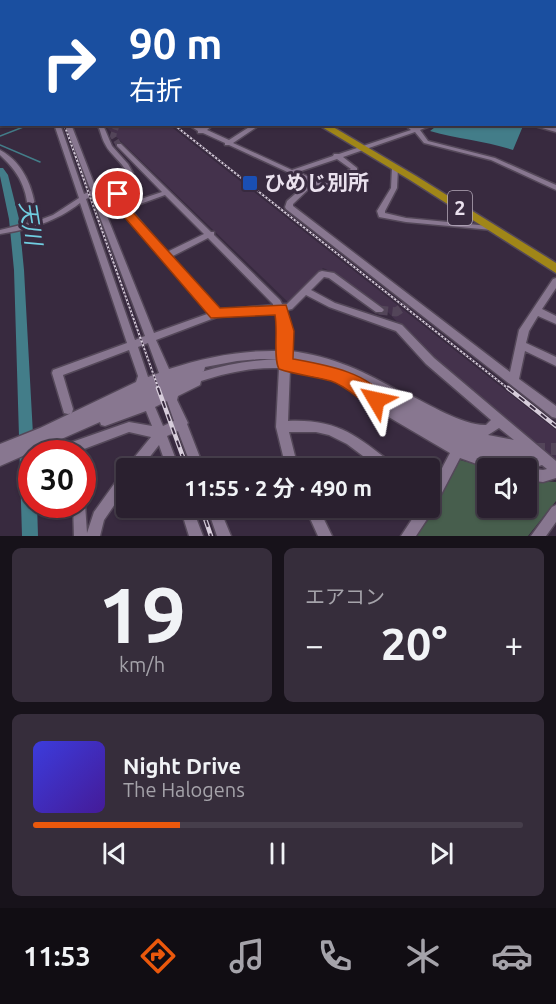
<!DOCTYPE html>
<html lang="ja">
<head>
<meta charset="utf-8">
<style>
	:root { --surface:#2a202f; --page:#362d3b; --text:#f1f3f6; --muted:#a5a3aa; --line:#463e4b; --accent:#ea580c }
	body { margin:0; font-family:Ubuntu,"Noto Sans JP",sans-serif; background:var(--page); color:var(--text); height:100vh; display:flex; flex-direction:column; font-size:22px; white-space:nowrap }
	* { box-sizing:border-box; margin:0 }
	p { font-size:20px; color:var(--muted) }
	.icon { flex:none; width:33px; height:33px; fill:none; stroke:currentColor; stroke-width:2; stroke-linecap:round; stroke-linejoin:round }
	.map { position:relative; height:536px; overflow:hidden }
	.details { display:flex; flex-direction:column; gap:12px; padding:12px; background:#17121a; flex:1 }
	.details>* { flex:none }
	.banner { position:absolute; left:0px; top:0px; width:556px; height:126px; box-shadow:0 2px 4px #0004,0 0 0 2px var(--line); background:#1a4fa0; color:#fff; overflow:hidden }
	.controls { position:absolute; left:477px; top:458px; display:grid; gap:12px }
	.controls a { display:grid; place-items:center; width:60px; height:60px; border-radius:6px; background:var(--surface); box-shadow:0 2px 4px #0004,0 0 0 2px var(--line); font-size:30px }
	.speed { position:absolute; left:18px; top:440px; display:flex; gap:12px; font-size:30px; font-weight:700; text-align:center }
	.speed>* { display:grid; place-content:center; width:78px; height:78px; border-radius:50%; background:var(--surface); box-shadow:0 2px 4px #0004,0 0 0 2px var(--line); line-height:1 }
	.speed .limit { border:9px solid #d22; background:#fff; color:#111 }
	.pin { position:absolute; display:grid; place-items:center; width:51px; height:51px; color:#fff; margin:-26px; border:3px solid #fff; border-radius:50%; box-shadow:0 2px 6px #0007 }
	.me { position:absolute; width:66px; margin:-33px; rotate:306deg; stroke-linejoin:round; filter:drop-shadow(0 0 4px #0008) }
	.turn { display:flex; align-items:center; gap:21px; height:126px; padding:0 30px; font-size:27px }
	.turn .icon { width:78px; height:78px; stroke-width:2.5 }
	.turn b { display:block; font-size:42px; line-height:51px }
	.big { font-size:45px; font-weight:700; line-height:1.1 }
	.details .card { flex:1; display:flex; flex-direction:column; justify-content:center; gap:9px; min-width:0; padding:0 21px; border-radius:9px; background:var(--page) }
	.details .dial { align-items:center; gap:0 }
	.dial b { font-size:78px; line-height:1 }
	.song { display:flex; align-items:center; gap:18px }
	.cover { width:72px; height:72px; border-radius:9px; background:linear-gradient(135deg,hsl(240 70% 55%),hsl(260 70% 35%)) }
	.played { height:6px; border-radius:3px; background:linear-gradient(90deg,var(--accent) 30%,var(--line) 30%) }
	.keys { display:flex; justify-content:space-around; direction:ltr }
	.heat { display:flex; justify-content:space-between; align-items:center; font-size:33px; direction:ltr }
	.details .tiles { flex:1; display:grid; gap:12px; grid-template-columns:1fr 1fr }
	.card:last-child { grid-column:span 2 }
	.trip { position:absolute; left:116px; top:458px; width:324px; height:60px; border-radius:6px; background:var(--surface); box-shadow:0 2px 4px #0004,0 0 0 2px var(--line); font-weight:700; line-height:60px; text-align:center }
	.menu { display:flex; height:96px; justify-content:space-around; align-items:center; background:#110d13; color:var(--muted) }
	.menu .icon { width:42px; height:42px }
	.menu .on { color:var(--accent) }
	.menu b { font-size:27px; color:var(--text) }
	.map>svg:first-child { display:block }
</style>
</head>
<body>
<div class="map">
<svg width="556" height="536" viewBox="0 0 556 536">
	<rect width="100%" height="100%" fill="#382a3f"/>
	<path fill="#44324c" d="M104,125H169L556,430V464L422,348L383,307L332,272L323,268L288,302Z"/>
	<path fill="#475e4d" d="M460,460L489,468L488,507H526L527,480L556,482V501L528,536H416L429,519Z"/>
	<path fill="#437d89" d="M439,124H522L523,126L513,150C485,141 458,139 430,131Z"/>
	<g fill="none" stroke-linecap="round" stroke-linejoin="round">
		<path stroke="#437d89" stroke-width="1.5" d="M513,0L516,2
			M0,136L31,124
			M0,145L40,162"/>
		<path fill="#437d89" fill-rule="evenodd" d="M192,0H199L188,2Z
			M0,39H2V43L0,44Z
			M0,168H3L8,175L19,219L24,270L34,453H32V504H37L38,536H22L14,270L9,219L0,176Z"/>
		<path stroke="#534559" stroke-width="6" stroke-dasharray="6 3" stroke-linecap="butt" d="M117,124L113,136L119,145"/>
		<path stroke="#534559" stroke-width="9" stroke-dasharray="9 4.5" stroke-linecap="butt" d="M379,310L396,312L409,303"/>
		<path stroke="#534559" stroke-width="12" stroke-dasharray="12 6" stroke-linecap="butt" d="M533,449H556"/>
		<defs>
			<path id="minor" d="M103,0H110L97,2Z
				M119,0H126L114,2Z
				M170,0H174L175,2H172Z
				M187,0H193L183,2Z
				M211,0H216L208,2Z
				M389,0H393V2H389Z
				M556,0V2H549Z
				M555,15H556V17H555Z
				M54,124H60L84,194L91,191L65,124H71L105,212L120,207C109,194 120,185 127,173C122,161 110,155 105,144C101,137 101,131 97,124L103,125L112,146L128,164L133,173L121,194V200L126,204L162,192L117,146V144H121L211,232H214V235L280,300L282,304H287L319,272L322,271L334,273L382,308L384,310L382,312H376L329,278L324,277L311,290L335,303L402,325L434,358L556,461V478L543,482L526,480V468L543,470L547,469L542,465L539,466L510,462L491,458L507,464L509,468H488L460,458L433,510L416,536H401L420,507H429V493L450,453L387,416L386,412L388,408L344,383L319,373L292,368H290L288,421C338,419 355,435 393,464L395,468H379L347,444L329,435L316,432H289L298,468H286L276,427L279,368C253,367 226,373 201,381L200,385L178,396L177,400L188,423L187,424L204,468H192L178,431L167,436L179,468H167L159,445L141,468H127L129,464L151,437L129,432L76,452L72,450L70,446L72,442L129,422L152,426L146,411L105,426L101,425L100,422L0,466V444L40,428L136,382L138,376L129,350L63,375L73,409L72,413L68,414L64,413L52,373L53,370L127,343L80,203C56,222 30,229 0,234V230L29,223C28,193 23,176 0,155V150C26,164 35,193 37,221L53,215L79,198ZM165,195L204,234L167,252L129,208ZM92,196L145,336L135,340L86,199ZM123,210L210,313L154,333L107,216ZM208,238L273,304V305L218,310L171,257ZM306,295L329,307L396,331L426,364L491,420L486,425C464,426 428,404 408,394L404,392L402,393C365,372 333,356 290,351L291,331L284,311L292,309ZM276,312L281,331L280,351C242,350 206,357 169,369L156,340L217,317ZM148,343L159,373L148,377L138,347ZM260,359H280C253,360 227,364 201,372L204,371L205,367L237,361ZM321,365C351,372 377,389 403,405L352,377ZM167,401L174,421L163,426L155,407ZM499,428L514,440L488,435Z
				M187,124H195L202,128L207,124H214L207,130L229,140L254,124H261L233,143L292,170L333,156L334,154H339L411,130L404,124H411L416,128L426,124H435L420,130L428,141L495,158L556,185V190L491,160L424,143L415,132L343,157L357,168V170L328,187L326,188L314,184L293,204V206L510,372L519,330L553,279L556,278V288L542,309L556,316V324L538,316L529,331L526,343L556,357V366L525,351L519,379L556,406V418L552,417L286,209L285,207L287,201L309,182L229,145H225V143L203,133H198V131ZM337,159L351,169L325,184L298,172Z
				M528,124H539L556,128V132Z
				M395,166L398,168L397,188L385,211V213L406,218L489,226L493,228L492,230L406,222L379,217L377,211L391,188L392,168Z
				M126,471V488L104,520L100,536H74L73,504H82V499L83,500L85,504L87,533L94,512L122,473Z
				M556,505V522L546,536H531L552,507Z
				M180,507H192L203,536H189Z
				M207,507H219L231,536H217Z
				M305,507H318L332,536H318Z"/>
			<path id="major" d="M43,0H49L40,2Z
				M0,12H2V15H0Z"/>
			<path id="highway" d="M145,0H150L151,2H146Z
				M0,17H2V21H0Z
				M317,124H328L416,176L556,263V273L410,180Z"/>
		</defs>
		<use href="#minor" stroke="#544859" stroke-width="3"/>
		<use href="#major" stroke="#544859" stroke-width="4"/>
		<use href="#highway" stroke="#544859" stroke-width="3"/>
		<use href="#minor" fill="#887790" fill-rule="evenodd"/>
		<use href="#major" fill="#968048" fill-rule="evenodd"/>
		<use href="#highway" fill="#a08618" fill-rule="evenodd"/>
		<defs>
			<path id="rail-far1" d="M17,0L19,2
				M64,124L159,390
				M173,124L510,390"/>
			<path id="rail" d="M158,388L187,468
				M508,388L556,426
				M201,507L211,536"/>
		</defs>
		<use href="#rail-far1" stroke="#d7cddb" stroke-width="2"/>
		<use href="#rail" stroke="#d7cddb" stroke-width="4.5"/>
		<use href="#rail-far1" stroke="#382a3f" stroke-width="1.5" stroke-dasharray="2" stroke-linecap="butt"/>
		<use href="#rail" stroke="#382a3f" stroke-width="2" stroke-dasharray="7" stroke-linecap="butt"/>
		<defs>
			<path id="highway-bridge" d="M105,2L113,0"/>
		</defs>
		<use href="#highway-bridge" stroke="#544859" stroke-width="7" stroke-linecap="butt"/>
		<use href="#highway-bridge" stroke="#a08618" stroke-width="5"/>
	</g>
	<path fill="#ea580c" stroke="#983908" stroke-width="1.5" d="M118,190L123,194L129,208L220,308L286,305L294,331L293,359C320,364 372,372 385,400L383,406L376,409C361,403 349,387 331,381C314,376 296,375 279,369C273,358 278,331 275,315L211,318L120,212L112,194Z"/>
	<rect fill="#1a4fb4" stroke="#382a3f" stroke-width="2" x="242" y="175" width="16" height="16" rx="3"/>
	<g text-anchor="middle" stroke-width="6" stroke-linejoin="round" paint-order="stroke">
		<rect fill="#382a3f" stroke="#b5aaba" stroke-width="1.5" x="448" y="191" width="24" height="34" rx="4.5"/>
		<g font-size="20" font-weight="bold" fill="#eae1ee">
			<text x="460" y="215">2</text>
		</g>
		<g font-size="21" font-weight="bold" fill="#eae1ee" stroke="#382a3f" text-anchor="start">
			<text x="264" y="190">ひめじ別所</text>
		</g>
		<g font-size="22" font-style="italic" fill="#70cee1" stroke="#382a3f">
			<text transform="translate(31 223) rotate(81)" y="8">天川</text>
		</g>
	</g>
</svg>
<div class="controls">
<a><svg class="icon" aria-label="sound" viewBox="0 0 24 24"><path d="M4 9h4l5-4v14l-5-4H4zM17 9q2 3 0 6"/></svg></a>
</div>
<div class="speed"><div class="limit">30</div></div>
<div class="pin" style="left:118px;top:194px;background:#d93025"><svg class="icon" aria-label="arrive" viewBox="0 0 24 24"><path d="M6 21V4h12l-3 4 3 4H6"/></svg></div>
<svg class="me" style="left:376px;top:400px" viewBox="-20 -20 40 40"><path d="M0-17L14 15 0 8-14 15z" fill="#ea580c" stroke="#fff" stroke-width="4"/></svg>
<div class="trip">11:55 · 2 分 · 490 m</div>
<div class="banner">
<div class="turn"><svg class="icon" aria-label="right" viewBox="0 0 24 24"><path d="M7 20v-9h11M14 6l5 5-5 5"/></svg><div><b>90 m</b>右折</div></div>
</div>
</div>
<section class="details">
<div class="tiles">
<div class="card dial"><b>19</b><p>km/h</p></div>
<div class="card"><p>エアコン</p>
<div class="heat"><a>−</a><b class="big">20°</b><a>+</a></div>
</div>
<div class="card">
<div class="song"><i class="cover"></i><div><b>Night Drive</b><p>The Halogens</p></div></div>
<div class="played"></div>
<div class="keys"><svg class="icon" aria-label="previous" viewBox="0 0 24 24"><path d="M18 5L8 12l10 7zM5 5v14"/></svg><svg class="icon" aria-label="pause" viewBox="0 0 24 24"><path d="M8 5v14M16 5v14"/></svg><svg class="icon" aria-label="next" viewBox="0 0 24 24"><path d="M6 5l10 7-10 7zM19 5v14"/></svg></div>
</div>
</div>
</section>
<nav class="menu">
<b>11:53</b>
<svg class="icon on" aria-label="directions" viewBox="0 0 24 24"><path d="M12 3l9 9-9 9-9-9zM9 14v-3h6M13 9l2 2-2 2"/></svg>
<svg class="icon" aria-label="music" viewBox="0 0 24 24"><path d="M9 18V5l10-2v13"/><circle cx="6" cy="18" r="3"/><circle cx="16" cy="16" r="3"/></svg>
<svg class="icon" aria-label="phone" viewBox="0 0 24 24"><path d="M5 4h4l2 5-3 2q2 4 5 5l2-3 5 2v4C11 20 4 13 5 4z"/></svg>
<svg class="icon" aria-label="climate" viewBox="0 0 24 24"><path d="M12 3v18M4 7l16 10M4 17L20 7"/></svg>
<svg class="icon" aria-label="car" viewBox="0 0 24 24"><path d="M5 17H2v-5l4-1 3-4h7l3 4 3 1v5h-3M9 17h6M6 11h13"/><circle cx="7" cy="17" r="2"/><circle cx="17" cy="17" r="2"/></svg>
</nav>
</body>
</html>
